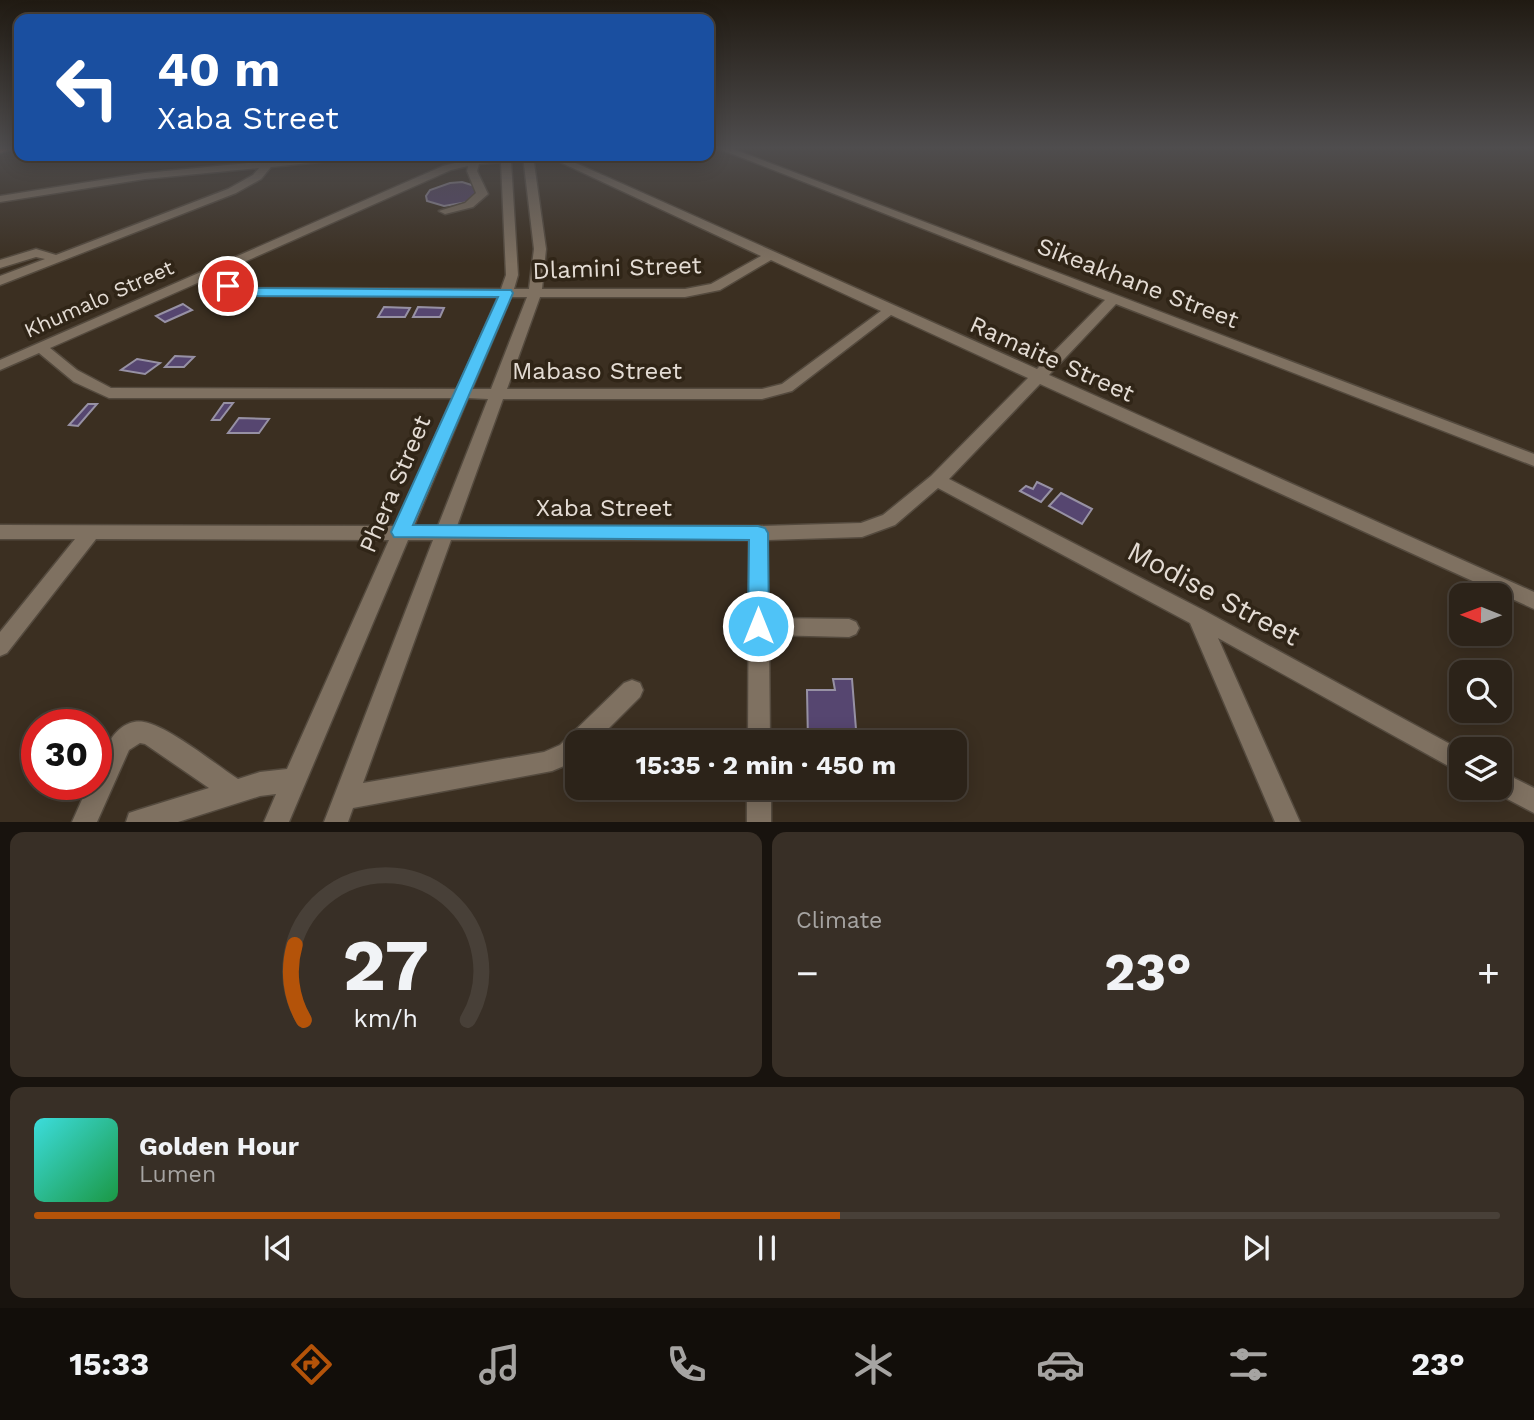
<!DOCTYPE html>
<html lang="en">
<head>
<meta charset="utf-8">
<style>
	:root { --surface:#2c2319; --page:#382f26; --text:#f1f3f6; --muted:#a6a4a2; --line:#484038; --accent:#b45309 }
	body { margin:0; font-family:"Work Sans",sans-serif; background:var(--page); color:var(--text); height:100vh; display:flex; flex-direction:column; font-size:26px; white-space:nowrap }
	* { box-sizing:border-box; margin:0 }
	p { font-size:23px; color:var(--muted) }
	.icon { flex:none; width:38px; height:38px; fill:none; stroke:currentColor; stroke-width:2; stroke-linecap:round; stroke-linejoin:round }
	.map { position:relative; height:822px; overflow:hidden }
	.drawer { display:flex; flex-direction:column; gap:10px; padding:10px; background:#18130e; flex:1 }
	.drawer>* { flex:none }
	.top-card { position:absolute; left:14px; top:14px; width:700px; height:147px; border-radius:14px; box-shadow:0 4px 18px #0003,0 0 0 2px var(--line); background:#1a4fa0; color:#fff; overflow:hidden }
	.needle { width:46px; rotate:271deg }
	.controls { position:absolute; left:1449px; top:583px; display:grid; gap:14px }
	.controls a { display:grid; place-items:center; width:63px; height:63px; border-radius:14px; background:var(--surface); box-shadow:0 4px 18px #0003,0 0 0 2px var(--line); font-size:35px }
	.speed { position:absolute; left:21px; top:709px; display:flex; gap:14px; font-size:35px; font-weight:700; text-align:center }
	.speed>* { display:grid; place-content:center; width:91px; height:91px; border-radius:50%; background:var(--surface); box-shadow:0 4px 18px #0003,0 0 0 2px var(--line); line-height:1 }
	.speed .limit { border:10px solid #d22; background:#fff; color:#111 }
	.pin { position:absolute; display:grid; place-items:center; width:60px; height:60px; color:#fff; margin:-30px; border:4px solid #fff; border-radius:50%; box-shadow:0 2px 7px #0007 }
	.me { position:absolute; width:77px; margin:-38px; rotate:0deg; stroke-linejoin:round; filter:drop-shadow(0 0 5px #0008) }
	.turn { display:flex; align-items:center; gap:24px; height:147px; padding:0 28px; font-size:32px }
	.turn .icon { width:91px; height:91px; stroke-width:2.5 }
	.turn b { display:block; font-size:49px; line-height:60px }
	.big { font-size:52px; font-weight:700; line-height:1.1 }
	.drawer .tile { flex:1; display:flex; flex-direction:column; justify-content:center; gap:10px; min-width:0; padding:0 24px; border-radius:14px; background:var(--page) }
	.drawer .dial { align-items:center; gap:0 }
	.dial svg { height:182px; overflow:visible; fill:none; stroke:var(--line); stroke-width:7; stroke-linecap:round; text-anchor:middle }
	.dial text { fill:var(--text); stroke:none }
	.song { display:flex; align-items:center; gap:21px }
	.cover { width:84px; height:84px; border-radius:10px; background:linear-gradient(135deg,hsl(180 70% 55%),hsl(140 70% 35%)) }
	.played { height:7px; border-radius:4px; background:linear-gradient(90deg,var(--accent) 55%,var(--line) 55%) }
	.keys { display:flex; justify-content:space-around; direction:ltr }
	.heat { display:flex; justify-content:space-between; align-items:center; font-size:38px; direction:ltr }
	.drawer .tiles { flex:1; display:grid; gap:10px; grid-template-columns:1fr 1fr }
	.tile:last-child { grid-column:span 2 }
	.trip { position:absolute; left:565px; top:730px; width:402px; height:70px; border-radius:14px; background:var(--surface); box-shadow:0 4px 18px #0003,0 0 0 2px var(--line); font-weight:700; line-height:70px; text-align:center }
	.menu { display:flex; height:112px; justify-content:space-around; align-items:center; background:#120e0a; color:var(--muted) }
	.menu .icon { width:49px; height:49px }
	.menu .selected { color:var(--accent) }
	.menu b { font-size:32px; color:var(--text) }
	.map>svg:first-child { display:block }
</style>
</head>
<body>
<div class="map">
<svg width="1534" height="822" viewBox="0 0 1534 822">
	<rect width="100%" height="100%" fill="#3b2f21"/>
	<path fill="#564670" stroke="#9791a4" stroke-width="2" d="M462,182L478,187L476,197L468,202L444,206L427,201L426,196L430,190L450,183Z
		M183,304L192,310L165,322L156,316Z
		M384,307L410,308L405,317H378Z
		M418,307L444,308L440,317H413Z
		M175,356L194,357L184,367H165Z
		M137,359L160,363L145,374L121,370Z
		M224,403H233L220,420H212Z
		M88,404H97L78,426L69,425Z
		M239,418L269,419L259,433H228Z
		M1037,482L1052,489L1041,502L1020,491L1026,486L1033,489Z
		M1061,493L1092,509L1082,524L1049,506Z
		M833,679H852L857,742H808L807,690H835Z"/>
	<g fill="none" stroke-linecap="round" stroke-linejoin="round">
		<defs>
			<path id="minor" d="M720,149H733L1534,454V466L1116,304L1049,375L1534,592V609L1040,384L949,479L1205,611L1461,750V773L1218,638L1300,822H1275L1190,623L938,488L895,525L862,537L767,540L768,618L849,619L856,622L859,628L856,634L849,637L769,635L770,742H748L749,540H451L363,783L544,752L560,745L624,683L632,680L640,683L643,690L640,697L595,742H578L576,761L552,771L353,808L348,822H324L433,540H408L289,822H264L276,794L260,796L178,822H126L129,813L138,810L209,788L145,744L140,743L129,750L97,822H72L89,784H96C96,768 102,757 109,743C115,730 129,719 144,722C168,726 215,764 238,779L260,772L287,769L389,540L96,539L7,653L0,656V632L75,539H0V525L396,526L452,398H109L74,382L39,353L0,370V360L443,166C469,159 492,156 518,156L520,158L511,161L518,275L514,289H529L534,249L523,156H533L546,249L542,289H685L711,284L761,256L547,156H560L1037,369L1105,300ZM501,162L506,275L501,289L258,288L227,281L223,276L226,270L451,170L468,166L467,171L476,193L465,203L439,211L445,214L473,207L488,194L477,171L479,164ZM771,260L881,311L782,384L762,389H507L540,297H685L720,290ZM211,277L217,287L258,296L498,297L457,389L111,388L77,370L50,348ZM511,297H527L491,389H472ZM891,315L1028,378L931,476L883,515L861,523L758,526H457L503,399H762L792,391ZM468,398L488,399L438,526H414Z
				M320,156H354L349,159L271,167L261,179L236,193L0,285V276L45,259L36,257L0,268V260L36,249L56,255L228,189L253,175L259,168L145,179L0,202V196L145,173Z
				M1500,771L1534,788V813L1492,791L1490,788H1500Z
				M747,788H771V822H747Z"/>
			<path id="major" d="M0,149H11L0,153Z"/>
		</defs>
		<use href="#minor" stroke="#544a3e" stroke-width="3"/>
		<use href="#major" stroke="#544a3e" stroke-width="3"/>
		<use href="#minor" fill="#7f7161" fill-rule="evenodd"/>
		<use href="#major" fill="#b76746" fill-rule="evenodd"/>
	</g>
	<linearGradient id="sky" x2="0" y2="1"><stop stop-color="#201a12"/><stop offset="0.56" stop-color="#4f4d4e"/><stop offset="1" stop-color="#4f4d4e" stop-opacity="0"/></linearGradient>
	<rect width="1534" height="264" fill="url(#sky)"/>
	<path fill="#4fc3f7" stroke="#337fa1" stroke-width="2" d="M228,282L258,288L511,290L513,293L413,525L758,526L765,528L768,533L769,626L766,632L758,634L751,632L748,626L749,540L394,537L391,532L498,297L258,296L224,289L222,286Z"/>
	<g text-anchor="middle" stroke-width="7" stroke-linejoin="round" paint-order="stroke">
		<g font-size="21" fill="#e4dcd4" stroke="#302517">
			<text transform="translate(99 299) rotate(-24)" y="7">Khumalo Street</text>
		</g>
		<g font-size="24" fill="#e4dcd4" stroke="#302517">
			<text transform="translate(617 268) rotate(-2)" y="8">Dlamini Street</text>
			<text transform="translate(1138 283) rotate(21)" y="8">Sikeakhane Street</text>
			<text transform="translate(1052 359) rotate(24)" y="8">Ramaite Street</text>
			<text x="597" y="379">Mabaso Street</text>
			<text transform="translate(395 484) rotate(-67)" y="8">Phera Street</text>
			<text x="604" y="516">Xaba Street</text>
		</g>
		<g font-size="28" fill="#e4dcd4" stroke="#302517">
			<text transform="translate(1214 593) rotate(28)" y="10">Modise Street</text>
		</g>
	</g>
</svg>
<div class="controls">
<a><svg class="needle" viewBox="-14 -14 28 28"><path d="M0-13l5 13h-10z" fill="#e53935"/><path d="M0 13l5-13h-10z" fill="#a6a4a2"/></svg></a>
<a><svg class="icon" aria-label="search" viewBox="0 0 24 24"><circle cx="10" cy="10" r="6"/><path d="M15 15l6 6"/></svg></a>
<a><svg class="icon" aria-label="layers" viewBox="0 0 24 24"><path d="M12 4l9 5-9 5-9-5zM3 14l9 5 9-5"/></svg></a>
</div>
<div class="speed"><div class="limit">30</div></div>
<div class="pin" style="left:228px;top:286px;background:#d93025"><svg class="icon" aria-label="arrive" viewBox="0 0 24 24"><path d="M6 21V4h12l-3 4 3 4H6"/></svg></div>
<svg class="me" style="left:758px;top:626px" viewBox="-20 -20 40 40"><circle r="17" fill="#4fc3f7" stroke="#fff" stroke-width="3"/><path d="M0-11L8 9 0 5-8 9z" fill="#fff"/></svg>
<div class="trip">15:35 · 2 min · 450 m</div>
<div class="top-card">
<div class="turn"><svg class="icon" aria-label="left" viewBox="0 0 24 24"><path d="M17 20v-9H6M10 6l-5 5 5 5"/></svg><div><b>40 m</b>Xaba Street</div></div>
</div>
</div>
<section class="drawer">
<div class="tiles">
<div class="tile dial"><svg viewBox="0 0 100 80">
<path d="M14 69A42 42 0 1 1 86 69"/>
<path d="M14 69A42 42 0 0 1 10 36" stroke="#b45309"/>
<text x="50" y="56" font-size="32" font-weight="700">27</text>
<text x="50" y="72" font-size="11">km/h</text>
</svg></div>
<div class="tile"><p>Climate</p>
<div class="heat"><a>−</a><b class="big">23°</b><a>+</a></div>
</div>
<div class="tile">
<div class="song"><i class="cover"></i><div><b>Golden Hour</b><p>Lumen</p></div></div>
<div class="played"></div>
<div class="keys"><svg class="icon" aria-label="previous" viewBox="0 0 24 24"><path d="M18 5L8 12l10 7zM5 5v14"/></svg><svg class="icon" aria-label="pause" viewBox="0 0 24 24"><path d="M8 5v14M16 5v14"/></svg><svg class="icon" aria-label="next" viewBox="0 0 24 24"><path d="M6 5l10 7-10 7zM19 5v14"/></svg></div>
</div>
</div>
</section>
<nav class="menu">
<b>15:33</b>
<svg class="icon selected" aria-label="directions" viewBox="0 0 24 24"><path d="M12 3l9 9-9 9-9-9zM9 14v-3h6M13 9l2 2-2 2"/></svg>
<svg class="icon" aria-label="music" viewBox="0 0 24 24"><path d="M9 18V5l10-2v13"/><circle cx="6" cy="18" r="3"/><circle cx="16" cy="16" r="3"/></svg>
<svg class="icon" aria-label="phone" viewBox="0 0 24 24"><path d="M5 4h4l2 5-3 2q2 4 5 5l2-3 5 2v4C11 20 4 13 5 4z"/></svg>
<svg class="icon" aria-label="climate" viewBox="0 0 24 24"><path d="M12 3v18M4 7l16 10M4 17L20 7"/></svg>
<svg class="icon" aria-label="car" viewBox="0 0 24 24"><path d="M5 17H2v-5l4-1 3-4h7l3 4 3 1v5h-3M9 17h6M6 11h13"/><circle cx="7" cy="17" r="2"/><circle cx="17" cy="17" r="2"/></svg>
<svg class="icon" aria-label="filters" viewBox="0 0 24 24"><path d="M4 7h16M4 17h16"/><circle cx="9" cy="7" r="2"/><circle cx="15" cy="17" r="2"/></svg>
<b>23°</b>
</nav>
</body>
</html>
